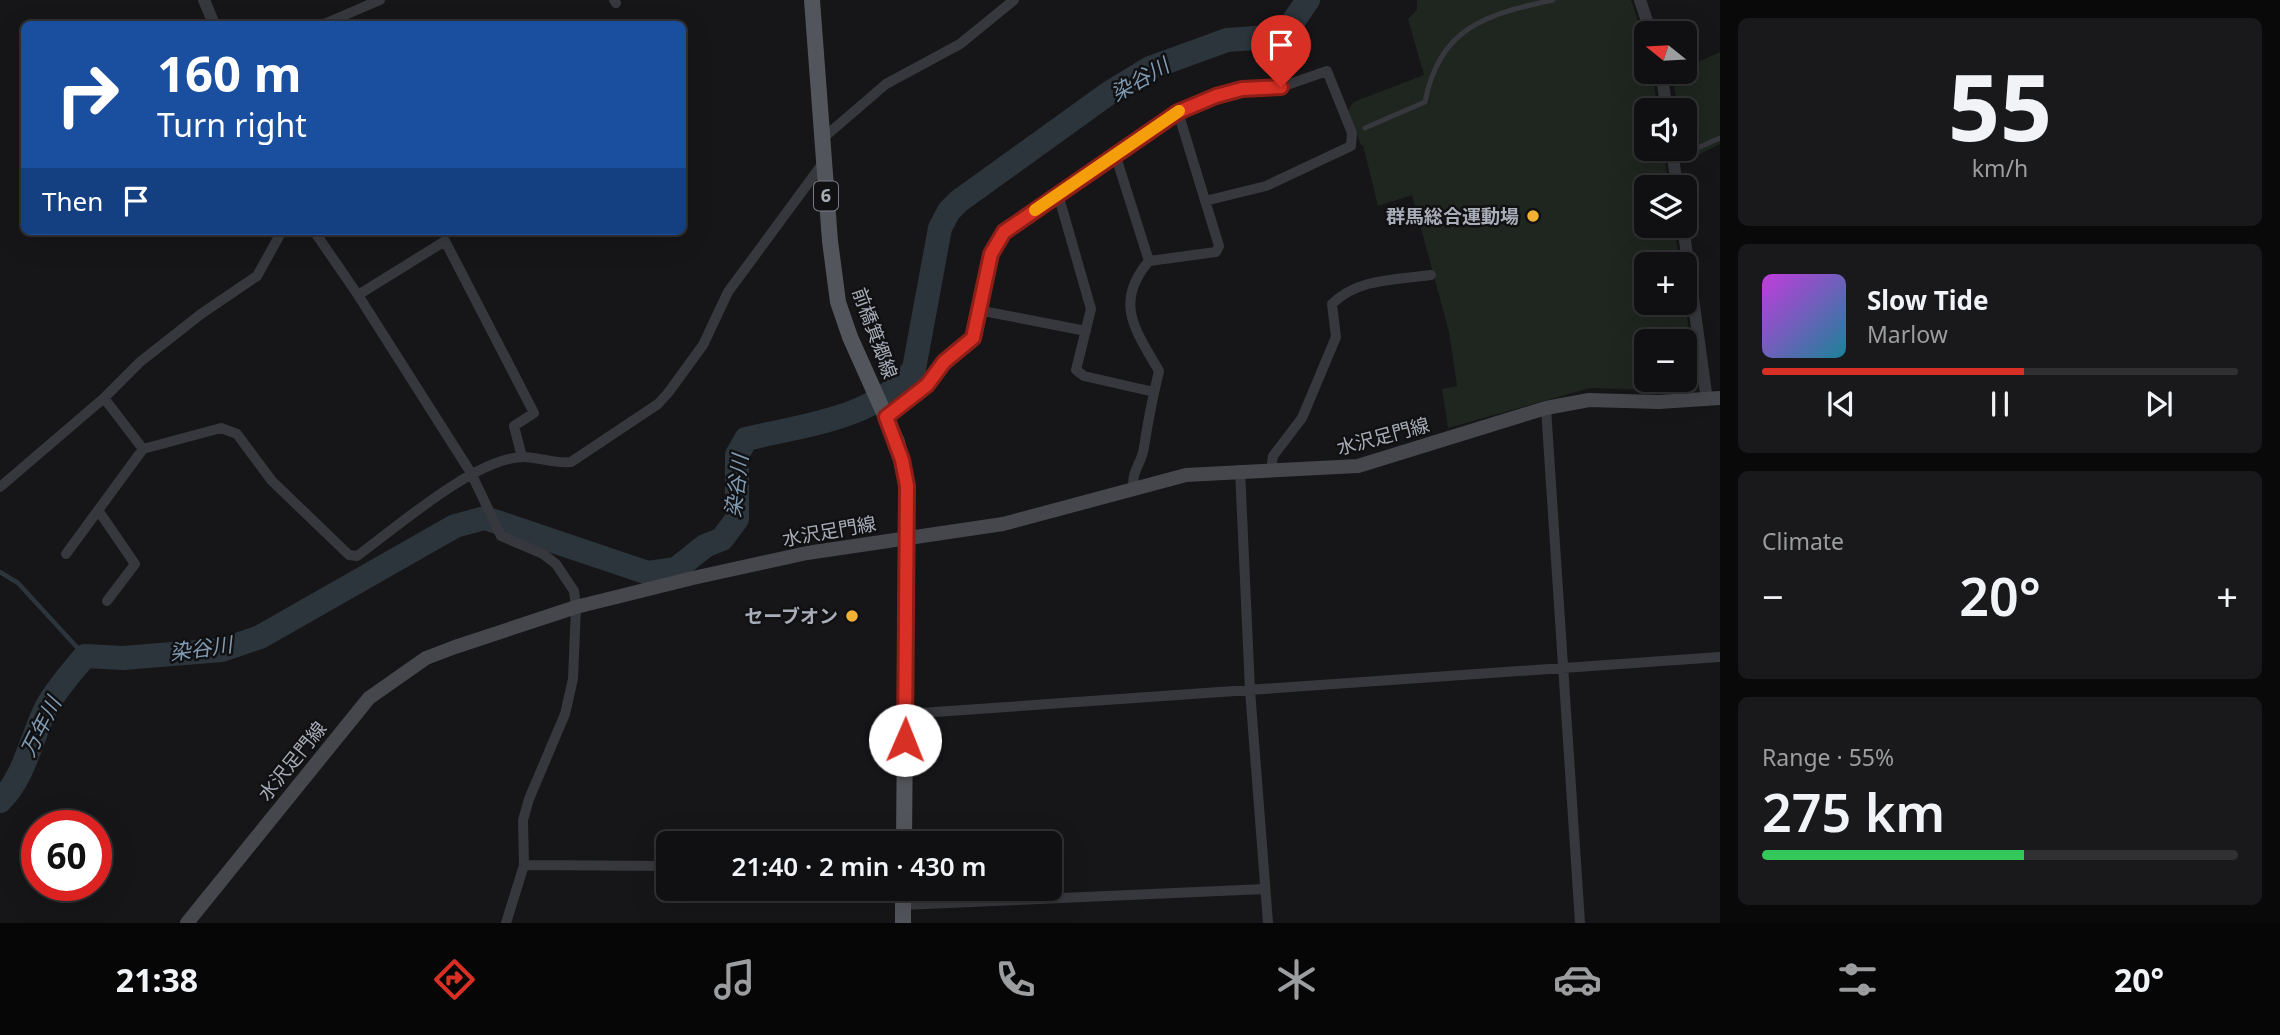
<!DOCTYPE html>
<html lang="en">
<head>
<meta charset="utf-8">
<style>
	:root { --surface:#101012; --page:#19191b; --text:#f1f3f6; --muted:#9c9d9f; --line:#303032; --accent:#d93025 }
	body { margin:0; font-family:"Noto Sans","Noto Sans JP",sans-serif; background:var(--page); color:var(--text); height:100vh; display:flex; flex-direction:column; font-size:26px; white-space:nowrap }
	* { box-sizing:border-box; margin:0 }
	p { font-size:23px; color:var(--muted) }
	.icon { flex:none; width:38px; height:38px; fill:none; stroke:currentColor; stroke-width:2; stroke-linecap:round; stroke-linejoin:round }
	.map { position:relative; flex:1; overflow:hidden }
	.sheet { display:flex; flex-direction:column; gap:18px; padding:18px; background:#09090a; width:560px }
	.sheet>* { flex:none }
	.banner { position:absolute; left:21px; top:21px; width:665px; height:214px; border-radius:10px; box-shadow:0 7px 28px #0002,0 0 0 2px var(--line); background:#1a4fa0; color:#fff; overflow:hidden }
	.needle { width:46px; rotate:288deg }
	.buttons { position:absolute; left:1634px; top:21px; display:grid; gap:14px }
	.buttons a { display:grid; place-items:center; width:63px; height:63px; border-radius:10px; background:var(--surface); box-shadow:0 7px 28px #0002,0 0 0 2px var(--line); font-size:35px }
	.speed { position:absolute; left:21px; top:810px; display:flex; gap:14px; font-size:35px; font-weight:700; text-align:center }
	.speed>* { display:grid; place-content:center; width:91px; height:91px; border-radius:50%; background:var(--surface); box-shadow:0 7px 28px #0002,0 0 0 2px var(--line); line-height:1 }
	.speed .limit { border:10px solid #d22; background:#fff; color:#111 }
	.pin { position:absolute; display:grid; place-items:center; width:60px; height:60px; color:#fff; margin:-72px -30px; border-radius:50% 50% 50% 0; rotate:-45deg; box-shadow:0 0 7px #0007 }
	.pin .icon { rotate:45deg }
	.me { position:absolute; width:77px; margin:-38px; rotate:1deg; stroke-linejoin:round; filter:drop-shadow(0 0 5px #0008) }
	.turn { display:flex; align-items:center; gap:24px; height:147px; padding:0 21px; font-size:32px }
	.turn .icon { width:91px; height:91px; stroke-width:2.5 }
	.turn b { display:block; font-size:49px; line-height:60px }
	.then { display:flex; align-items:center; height:66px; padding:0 21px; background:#0003; gap:14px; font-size:26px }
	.big { font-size:52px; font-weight:600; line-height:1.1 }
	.sheet .card { flex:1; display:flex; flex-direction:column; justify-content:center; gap:10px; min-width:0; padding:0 24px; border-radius:10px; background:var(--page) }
	.sheet .dial { align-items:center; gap:0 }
	.dial b { font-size:91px; line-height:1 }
	.song { display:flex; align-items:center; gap:21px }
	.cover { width:84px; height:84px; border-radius:10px; background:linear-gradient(135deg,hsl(290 70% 55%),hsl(190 70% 35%)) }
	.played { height:7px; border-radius:4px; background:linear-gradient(90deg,var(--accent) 55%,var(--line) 55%) }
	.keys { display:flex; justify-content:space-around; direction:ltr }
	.heat { display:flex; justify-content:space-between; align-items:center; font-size:38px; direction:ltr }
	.charge { height:10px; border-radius:5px; background:linear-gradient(90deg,#34c759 55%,var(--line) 0) }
	.trip { position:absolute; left:656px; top:831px; width:406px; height:70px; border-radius:10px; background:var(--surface); box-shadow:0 7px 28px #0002,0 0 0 2px var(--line); font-weight:600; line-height:70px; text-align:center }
	.dock { display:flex; height:112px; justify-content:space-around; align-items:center; background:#060607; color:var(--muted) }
	.dock .icon { width:49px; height:49px }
	.dock .on { color:var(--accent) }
	.dock b { font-size:32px; color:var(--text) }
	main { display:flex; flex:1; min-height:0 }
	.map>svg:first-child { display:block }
</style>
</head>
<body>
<main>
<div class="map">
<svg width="1720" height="923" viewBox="0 0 1720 923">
	<rect width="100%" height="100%" fill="#161618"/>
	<path fill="#1e261f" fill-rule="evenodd" d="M1417,0H1631L1647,47V72H1652L1658,110H1647V149H1663L1669,187H1647V226H1674L1680,264H1647V303H1685L1697,387L1694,391L1590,388L1448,428L1442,389L1457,386L1449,332L1412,195L1378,206L1363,145H1361L1348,111L1353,102L1424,75L1408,19L1417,10ZM1647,341H1685V380H1647Z
		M1720,52V144L1686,161L1685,110H1678L1672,74L1685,72V68Z"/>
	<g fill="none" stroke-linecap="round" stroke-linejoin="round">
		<path stroke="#2c353c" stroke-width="4.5" d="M0,572L18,583L85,656"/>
		<path stroke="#2c353c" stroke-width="24" d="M0,801C25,777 31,738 46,708C56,689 71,673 85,656L123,658L222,650L260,637L455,526L485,518L648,573L676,569L705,546L722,539L737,519V455L746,439C803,425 876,419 914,369L940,228L949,211L959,201L1109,93L1150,68L1227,40L1269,37L1288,29L1308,0"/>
		<path stroke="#37383d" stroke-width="5" d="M1365,128L1425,102C1439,27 1487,14 1553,0
			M1675,158L1720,138"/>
		<path stroke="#37383d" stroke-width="10" d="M614,0L616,3
			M324,24L380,0
			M822,139L886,84L960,44L1014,0
			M1115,154L1149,261
			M1058,194L1091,309L1076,370L1084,376L1154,392
			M314,231L358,295L471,473L501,536L543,554L556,564L574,591L576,607L573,679L565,714L529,799L523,820L524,865L506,923
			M358,295L445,241L534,413L514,426L522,457
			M978,310L1086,331
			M104,398L140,362L201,314L257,276L282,231
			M1546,408L1580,923
			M886,417L927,385L944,362L973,338L991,254L1004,232L1178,112L1216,96L1242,89L1281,87L1327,71L1352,133L1351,146L1266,186L1205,201
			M1240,470L1250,690L1268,923
			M1271,470L1273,456L1302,418L1336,337L1332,304C1358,278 1396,280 1431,275
			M0,487L104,398L143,449L221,428L237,434L272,481L349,555L357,556C396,528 475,458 523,457C539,457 554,464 571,462L658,404L668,393L703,345L728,292L823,163
			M1133,489C1132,468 1142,464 1144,447C1148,421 1153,396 1159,371C1136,331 1113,303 1149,261L1216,252L1219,246L1178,112
			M98,510L135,564L107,601
			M66,554L143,449
			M906,714L1720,657
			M524,865L668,866
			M903,905L1265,889"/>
		<path stroke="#37383d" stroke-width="12" d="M204,0L214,24
			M1640,0L1651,33
			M1661,72L1667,110
			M1672,149L1677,187
			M1683,226L1707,400"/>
		<path stroke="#45474d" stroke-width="14" d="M187,923L369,698L426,658L455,647L576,607L693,578L807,553L1003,524L1186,475L1358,466L1546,408L1589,400L1659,402L1720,398"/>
		<path stroke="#53555c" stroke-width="16" d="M812,0L830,241L838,302L850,337L897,442L907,486L904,844
			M903,923V889"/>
	</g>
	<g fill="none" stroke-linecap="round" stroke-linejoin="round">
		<defs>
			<path id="route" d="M905,740L907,486L902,460L886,417L927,385L944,362L973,338L991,254L1004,232L1178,112L1216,96L1242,89L1281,87"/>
		</defs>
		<use href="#route" stroke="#8d1f18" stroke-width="18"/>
		<use href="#route" stroke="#d93025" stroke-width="12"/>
		<path stroke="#f59e0b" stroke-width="12" d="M1035,210L1179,111"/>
	</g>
	<g fill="#f2b134" stroke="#111113" stroke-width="2.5">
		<circle cx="1533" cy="216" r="7"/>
		<circle cx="852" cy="616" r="7"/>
	</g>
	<g text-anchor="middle" stroke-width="5" stroke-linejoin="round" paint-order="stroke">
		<rect fill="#111113" stroke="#7b7e86" stroke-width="2" x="814" y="181.5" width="24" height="29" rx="5"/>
		<g font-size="18" font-weight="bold" fill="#a8adb8">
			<text x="826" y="202">6</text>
		</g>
		<g font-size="19" font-weight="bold" fill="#a8adb8" stroke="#111113" text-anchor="end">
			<text x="1519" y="223">群馬総合運動場</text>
			<text x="838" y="623">セーブオン</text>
		</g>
		<g font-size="19" fill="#a8adb8" stroke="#111113">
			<text transform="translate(875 333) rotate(70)" y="7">前橋箕郷線</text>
			<text transform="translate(1383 436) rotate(-15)" y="7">水沢足門線</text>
			<text transform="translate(829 531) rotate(-10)" y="7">水沢足門線</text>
			<text transform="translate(292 761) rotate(-51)" y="7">水沢足門線</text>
		</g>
		<g font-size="21" font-style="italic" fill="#7f9bb3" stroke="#111113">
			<text transform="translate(1140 80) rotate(-30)" y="7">染谷川</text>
			<text transform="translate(737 486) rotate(-83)" y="7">染谷川</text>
			<text transform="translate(201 649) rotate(-8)" y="7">染谷川</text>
			<text transform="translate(41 727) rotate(-63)" y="7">万年川</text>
		</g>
	</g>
</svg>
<div class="buttons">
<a><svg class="needle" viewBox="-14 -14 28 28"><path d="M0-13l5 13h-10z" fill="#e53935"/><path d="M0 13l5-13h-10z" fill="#9c9d9f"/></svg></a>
<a><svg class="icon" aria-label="sound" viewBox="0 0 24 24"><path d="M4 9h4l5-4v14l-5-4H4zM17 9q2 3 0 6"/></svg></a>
<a><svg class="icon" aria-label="layers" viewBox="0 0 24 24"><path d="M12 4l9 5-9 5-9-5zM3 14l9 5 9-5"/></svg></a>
<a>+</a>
<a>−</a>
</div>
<div class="speed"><div class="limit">60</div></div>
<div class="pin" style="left:1281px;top:87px;background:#d93025"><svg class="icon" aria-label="arrive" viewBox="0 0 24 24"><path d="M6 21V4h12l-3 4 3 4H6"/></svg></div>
<svg class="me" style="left:905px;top:740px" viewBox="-20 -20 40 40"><circle r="19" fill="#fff"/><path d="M0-13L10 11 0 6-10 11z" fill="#d93025"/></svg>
<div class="trip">21:40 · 2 min · 430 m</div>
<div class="banner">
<div class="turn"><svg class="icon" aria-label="right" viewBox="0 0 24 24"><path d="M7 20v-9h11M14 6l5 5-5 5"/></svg><div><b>160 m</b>Turn right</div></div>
<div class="then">Then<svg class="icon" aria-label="arrive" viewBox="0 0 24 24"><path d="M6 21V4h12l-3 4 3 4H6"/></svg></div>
</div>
</div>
<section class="sheet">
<div class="card dial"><b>55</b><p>km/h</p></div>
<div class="card">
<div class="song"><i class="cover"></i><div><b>Slow Tide</b><p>Marlow</p></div></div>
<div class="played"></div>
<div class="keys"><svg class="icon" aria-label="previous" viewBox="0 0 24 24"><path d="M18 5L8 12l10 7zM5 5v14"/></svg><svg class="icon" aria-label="pause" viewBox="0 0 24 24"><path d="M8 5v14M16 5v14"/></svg><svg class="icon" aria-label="next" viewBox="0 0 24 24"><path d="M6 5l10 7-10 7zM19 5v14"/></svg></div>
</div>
<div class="card"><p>Climate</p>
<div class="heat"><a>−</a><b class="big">20°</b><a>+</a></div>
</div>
<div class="card"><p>Range · 55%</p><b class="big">275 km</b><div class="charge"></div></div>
</section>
</main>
<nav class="dock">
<b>21:38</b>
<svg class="icon on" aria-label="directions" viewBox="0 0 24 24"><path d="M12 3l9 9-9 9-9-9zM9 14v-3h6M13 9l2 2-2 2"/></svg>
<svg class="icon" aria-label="music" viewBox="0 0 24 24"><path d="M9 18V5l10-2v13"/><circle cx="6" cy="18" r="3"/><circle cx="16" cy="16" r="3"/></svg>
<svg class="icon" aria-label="phone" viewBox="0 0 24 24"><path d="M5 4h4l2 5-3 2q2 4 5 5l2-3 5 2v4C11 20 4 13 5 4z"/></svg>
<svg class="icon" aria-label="climate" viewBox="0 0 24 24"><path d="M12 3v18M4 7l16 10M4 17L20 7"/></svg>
<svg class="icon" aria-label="car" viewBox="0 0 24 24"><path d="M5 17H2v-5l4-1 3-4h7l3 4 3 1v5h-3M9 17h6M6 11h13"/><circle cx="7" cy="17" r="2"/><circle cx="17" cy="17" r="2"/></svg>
<svg class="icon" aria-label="filters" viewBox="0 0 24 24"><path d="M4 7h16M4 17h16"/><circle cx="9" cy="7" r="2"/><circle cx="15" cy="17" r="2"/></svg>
<b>20°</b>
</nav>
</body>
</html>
